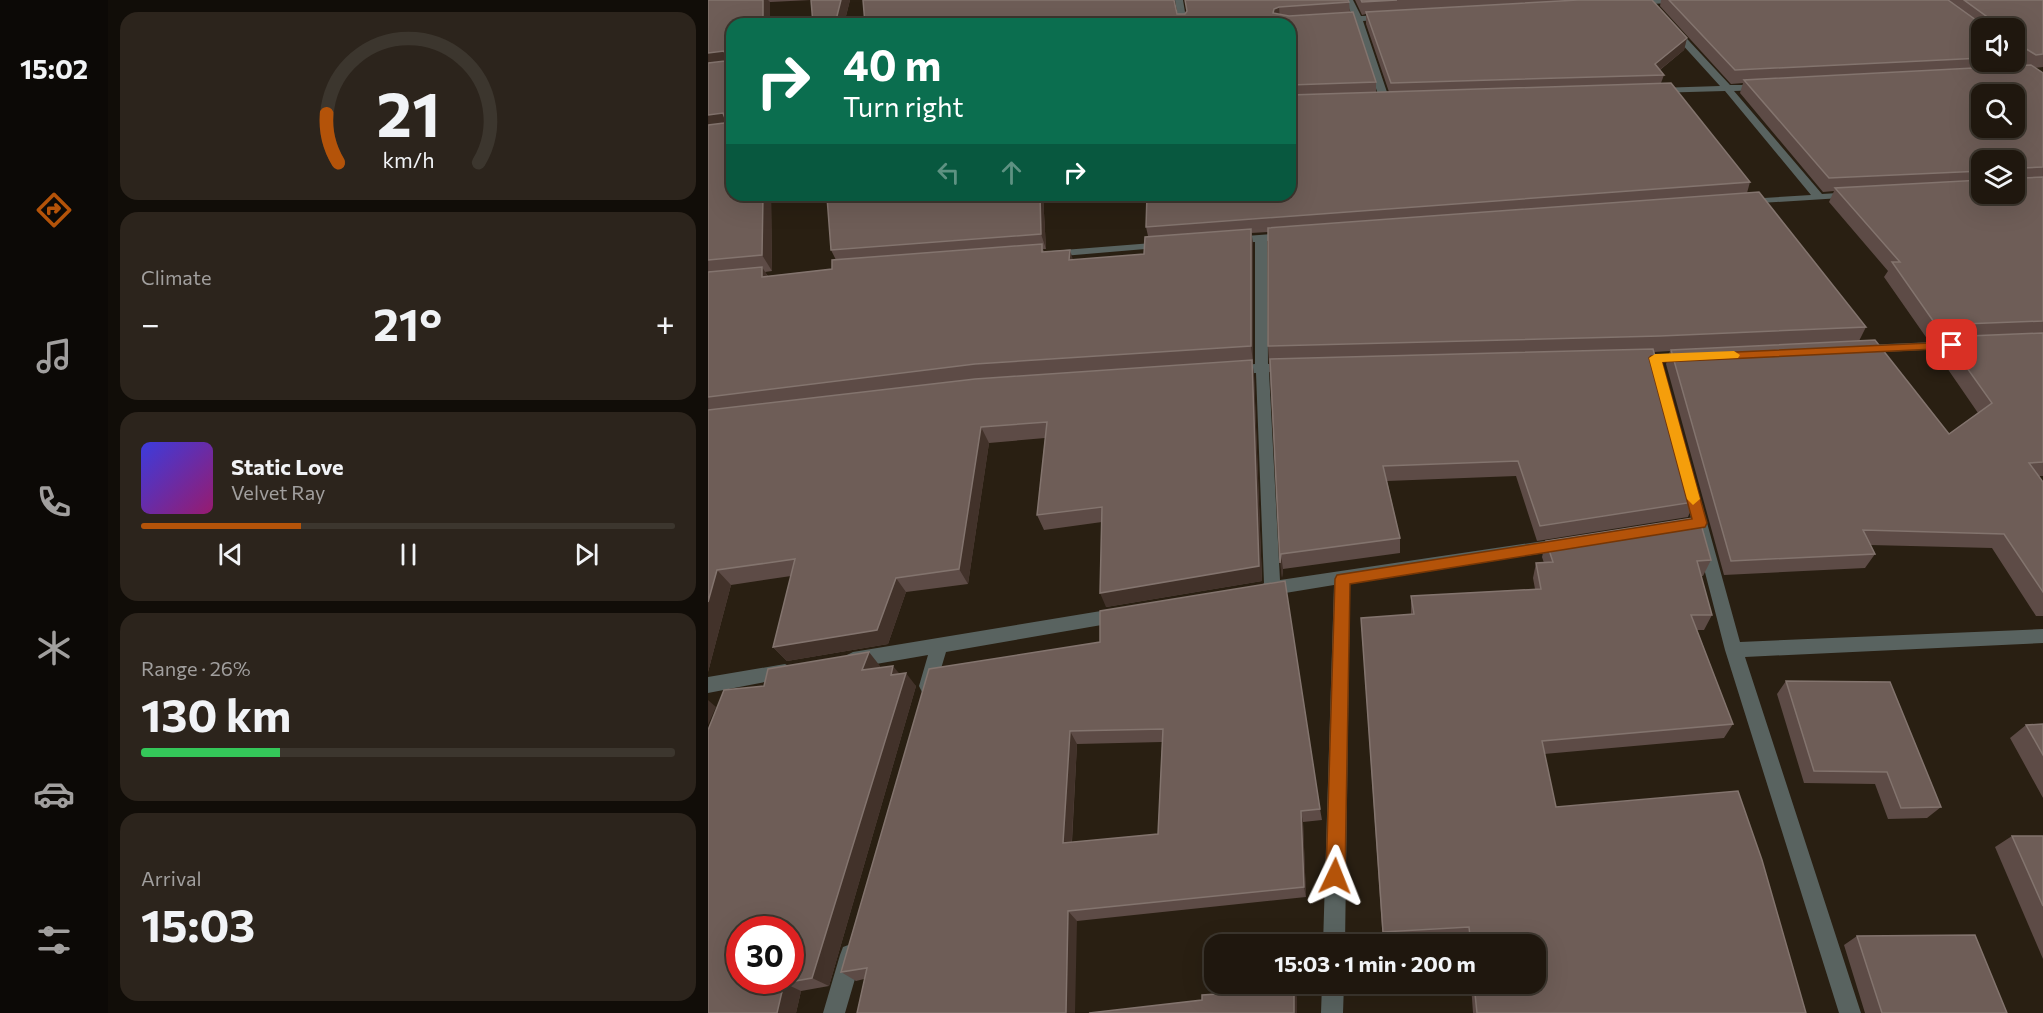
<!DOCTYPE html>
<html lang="en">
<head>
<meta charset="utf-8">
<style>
	:root { --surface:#1f170e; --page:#2c241c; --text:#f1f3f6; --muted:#a19f9e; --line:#3c362e; --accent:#b45309 }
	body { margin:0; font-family:Commissioner,sans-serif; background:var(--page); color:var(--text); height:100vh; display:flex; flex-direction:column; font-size:22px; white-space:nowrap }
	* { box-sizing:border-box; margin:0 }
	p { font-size:20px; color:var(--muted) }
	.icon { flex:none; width:33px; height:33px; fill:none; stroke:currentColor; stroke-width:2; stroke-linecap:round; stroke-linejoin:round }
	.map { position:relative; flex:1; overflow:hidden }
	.details { display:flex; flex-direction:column; gap:12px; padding:12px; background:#110d08; width:600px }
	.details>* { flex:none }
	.banner { position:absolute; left:18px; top:18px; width:570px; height:183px; border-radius:18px; box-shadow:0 6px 24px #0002,0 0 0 2px var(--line); background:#0b6e4f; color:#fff; overflow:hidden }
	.fabs { position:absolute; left:1263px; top:18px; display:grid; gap:12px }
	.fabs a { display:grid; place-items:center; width:54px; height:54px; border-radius:12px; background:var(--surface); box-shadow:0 6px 24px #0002,0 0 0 2px var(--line); font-size:30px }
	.speed { position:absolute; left:18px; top:916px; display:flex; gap:12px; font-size:30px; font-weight:700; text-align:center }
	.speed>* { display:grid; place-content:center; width:78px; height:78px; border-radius:50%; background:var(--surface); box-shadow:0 6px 24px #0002,0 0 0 2px var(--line); line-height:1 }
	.speed .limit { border:9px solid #d22; background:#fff; color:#111 }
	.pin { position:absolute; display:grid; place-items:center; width:51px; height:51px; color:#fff; margin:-26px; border-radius:12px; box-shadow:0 3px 9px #0006 }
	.me { position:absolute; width:66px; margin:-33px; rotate:2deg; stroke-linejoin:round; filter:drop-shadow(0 0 4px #0008) }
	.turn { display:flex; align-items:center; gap:21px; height:126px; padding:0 18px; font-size:27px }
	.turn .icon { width:78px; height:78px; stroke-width:2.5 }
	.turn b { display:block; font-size:42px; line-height:51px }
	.lanes { display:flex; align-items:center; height:57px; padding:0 18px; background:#0003; justify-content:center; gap:30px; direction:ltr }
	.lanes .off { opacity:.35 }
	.big { font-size:45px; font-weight:700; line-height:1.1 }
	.details .widget { flex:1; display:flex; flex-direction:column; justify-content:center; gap:9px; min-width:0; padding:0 21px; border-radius:18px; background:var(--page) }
	.details .dial { align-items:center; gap:0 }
	.dial svg { height:156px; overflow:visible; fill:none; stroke:var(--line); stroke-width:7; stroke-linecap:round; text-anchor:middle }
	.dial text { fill:var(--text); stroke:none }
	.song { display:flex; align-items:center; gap:18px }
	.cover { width:72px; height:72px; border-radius:9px; background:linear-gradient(135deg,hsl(240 70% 55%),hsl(320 70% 35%)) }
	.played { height:6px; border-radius:3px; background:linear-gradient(90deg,var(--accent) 30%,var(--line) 30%) }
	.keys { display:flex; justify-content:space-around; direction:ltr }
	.heat { display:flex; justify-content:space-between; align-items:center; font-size:33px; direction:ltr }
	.charge { height:9px; border-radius:4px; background:linear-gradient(90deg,#34c759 26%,var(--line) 0) }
	.trip { position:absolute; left:496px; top:934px; width:342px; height:60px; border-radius:18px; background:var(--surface); box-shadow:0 6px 24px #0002,0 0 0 2px var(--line); font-weight:700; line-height:60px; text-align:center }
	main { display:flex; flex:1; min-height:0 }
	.tab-bar { display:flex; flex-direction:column; width:108px; justify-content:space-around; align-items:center; background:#0c0906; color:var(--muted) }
	.tab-bar .icon { width:42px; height:42px }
	.tab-bar .on { color:var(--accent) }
	.tab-bar b { font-size:27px; color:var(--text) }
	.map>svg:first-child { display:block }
</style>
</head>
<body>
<main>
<nav class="tab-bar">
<b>15:02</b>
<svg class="icon on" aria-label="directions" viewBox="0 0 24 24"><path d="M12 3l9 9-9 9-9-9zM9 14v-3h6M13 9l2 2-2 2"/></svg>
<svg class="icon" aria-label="music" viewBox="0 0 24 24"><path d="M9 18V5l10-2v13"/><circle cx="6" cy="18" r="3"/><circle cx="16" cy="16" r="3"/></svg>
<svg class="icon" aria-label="phone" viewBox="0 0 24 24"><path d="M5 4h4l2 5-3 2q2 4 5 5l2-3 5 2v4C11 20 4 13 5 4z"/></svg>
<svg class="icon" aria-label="climate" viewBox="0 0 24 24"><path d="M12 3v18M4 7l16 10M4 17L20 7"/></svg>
<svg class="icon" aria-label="car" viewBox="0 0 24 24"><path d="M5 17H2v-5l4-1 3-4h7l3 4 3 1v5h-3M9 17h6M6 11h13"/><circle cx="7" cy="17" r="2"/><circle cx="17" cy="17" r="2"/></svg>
<svg class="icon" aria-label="filters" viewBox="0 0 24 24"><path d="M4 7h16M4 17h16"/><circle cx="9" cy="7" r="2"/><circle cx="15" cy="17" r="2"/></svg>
</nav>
<section class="details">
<div class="widget dial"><svg viewBox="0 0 100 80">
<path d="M14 69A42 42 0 1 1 86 69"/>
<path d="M14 69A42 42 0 0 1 8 44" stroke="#b45309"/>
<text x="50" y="56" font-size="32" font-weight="700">21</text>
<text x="50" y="72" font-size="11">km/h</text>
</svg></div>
<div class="widget"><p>Climate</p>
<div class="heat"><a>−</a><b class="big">21°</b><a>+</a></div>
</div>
<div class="widget">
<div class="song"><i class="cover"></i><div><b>Static Love</b><p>Velvet Ray</p></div></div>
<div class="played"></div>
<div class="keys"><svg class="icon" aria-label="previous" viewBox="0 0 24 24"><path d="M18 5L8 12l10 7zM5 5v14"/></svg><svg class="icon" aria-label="pause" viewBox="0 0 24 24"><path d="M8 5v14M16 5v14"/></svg><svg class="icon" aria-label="next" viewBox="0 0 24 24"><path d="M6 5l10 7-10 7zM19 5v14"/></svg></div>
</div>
<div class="widget"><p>Range · 26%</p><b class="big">130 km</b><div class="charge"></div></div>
<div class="widget"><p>Arrival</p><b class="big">15:03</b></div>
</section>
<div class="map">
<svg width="1335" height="1013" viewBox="0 0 1335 1013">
	<rect width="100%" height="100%" fill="#291f12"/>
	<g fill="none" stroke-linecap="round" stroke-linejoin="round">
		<path fill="#596360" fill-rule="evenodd" d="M467,0H475L479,24H471Z
			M637,0H645L653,16L677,15L681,17L677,19L655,21L682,101L680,103L672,101L647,21L629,22L625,20L645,17Z
			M936,0H983L979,2L925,5L921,3Z
			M962,27H968L1022,85H1056L1058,87L1053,90L1026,91L1114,194L1145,192L1149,193V197L1036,204L1035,202L1040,199L1103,195L1017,91L946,93V89L949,88L1012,86L962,31Z
			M1307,60L1335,82V90L1300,62Z
			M579,233L585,236L583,238L559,241L560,364L582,363L589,367L582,371L561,372L572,580L856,538L861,540L864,544L861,548L856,550L642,583L637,945H615L626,585L559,596L553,594L551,589L556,583L548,373L526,374L519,370L526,366L547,364V242L525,243L519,240L525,237Z
			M457,242L461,243V247L343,257L337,254L343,251Z
			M1251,341L1256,342L1257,345L1256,348L1155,353L1149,349L1155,345Z
			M978,353L983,354L984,357L983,360L927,363L921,359L927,355Z
			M981,478L986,479L988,483L1032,642L1335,629V643L1037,657L1153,1013H1131L1017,650L974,483L976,479Z
			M411,608L417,610L419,615L417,620L411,622L238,652L226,692L220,694L214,692L211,686L220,655L145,668L139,665L136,660L139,655L145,652Z
			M77,664L83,667L86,672L83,677L0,693V677Z
			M143,944L151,947L154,955L137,1013H115L132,955L135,947Z
			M614,984H636L635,1013H613Z"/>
	</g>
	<path fill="#5d4b46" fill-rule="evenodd" d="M0,0H142L136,24L103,0L62,2V24H24V195H63L64,271L57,272L60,276L124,269L128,260L123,250L130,195H335L338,249H335L336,252L365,260L436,254L440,236L438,227L582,195V24L469,14H477L479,11L477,0H640L641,2L642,12L668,82V92H681L658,24V14L654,15L647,0H944L979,38L976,50L952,70L956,75L953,83L1042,182L1039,193L1158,327L1151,341L1241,434L1270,413L1228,352L1236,339L1220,340L1176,277L1180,271L1121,202L1126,191L1115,192L1032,93L1035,83L1023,84L952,6L953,0H1335V67L1326,68L1335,73V476H1330L1335,482V616H1328L1284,548L1162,545L1167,554L1157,568L1016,575L958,364L962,351L946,352L986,502L980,517L829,541L808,476L679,481L692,538V553L575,569L574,578L560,346V232L543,233L545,244V362H544L546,375L554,581L398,607L394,522L336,530L329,515L337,438L281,443L260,584L198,592L180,644L79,661L65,647L83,576L23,585L0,672ZM1274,28H1306V62H1274ZM1309,60L1317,65L1306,66ZM1274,160L1306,194H1274Z
		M838,541L1003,560L995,576H993L1004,615L996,630H989L1025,724L1016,738L836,754L848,807L1098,1013H765L763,984H828V945H759L758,936L675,942L653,618L703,615V596L827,589L825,578L828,563H836L834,557Z
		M392,642L612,809L614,820L595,822L598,897L369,921L156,979L148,981L133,972ZM454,742L450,834L364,842L369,744Z
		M172,666V668L191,674L208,686L121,986L93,991L88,1013H0L56,686Z
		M1078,681L1233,807L1219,818L1180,819L1167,784L1096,783L1069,694Z
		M1335,724V798L1302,738L1318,725Z
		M1304,836H1335V959L1287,847Z
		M1149,936L1299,1013H1157L1136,945Z"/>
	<path fill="#42322a" d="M55,0H60L62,2V24H55Z
		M133,0H142L136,24H127Z
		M571,7L572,20L565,13L566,9Z
		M979,38L976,50L944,76L947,64Z
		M1312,45L1306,56V48Z
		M16,51L24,65L0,68V53Z
		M15,113L24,128L0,131V115Z
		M55,195H63L64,271L54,255Z
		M332,195H335L338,249L333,234Z
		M543,229L545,244V362L543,346Z
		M362,250L367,266L361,260Z
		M54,267L64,283L54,277Z
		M544,360L546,375L554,581L398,607L392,593Z
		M273,427L281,443L260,584L251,569Z
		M573,554L575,569L574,578L572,563Z
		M9,570L23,585L0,672V602Z
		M188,578L198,592L180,644L79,661L65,647Z
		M161,652L172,666L166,684L154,670Z
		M185,666L196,679L198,673L208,686L121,986L104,978Z
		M0,700L8,707L0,725Z
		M362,731L369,744L363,854L355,843Z
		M593,811L595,822L598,897L596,887Z
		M360,911L369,921L367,1013H358Z
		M76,983L93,991L88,1013H69Z
		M586,989L589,997V1013H586Z"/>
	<path fill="#6e5d57" stroke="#83746e" stroke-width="1.5" fill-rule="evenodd" d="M0,0H55V24H24V195H55L54,255L0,260V125L16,123L18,121L15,113L0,115V63L17,61L19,59L16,51L0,53Z
		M103,0H133L127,24H105Z
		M155,0H466L469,14H477L479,11L477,0H640L641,2L571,7L566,9L565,13L581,16L645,12L668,82L582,85V24H157Z
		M653,0H689L654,2Z
		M870,0H944L979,38L947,64L956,75L683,83L658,12Z
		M961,0H1240L1279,28H1274V58L1027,70Z
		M1256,0H1335V54L1328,55L1312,45L1306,48V28H1282V19Z
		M1323,65L1335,73V167L1313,168L1312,176L1315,178L1335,177V321L1228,325L1184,262H1192L1127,188L1274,180V194H1306V160H1274V171L1121,178L1036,80ZM1274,94H1306V128H1274Z
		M963,83L1042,182L438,227L439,195H582V95Z
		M1051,192L1158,327L952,336L560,346V228Z
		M130,195H332L333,234L123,250L119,197Z
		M543,229V346L267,364L0,397V272L54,267V277L124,269V260L334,244V252L362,250L361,260L436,254L437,237Z
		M1335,333V462L1321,463L1335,482V592L1296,534L1155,530L1167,554L1023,561L963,350L1167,340L1241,434L1284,403L1237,337Z
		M945,349L986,502L832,526L810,461L675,466L692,538L573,554L572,563L562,359Z
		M544,360L551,566L392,593L394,507L329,515L339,422L273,427L251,569L188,578L169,630L65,647L87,559L9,570L0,602V410L267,379Z
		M991,517L1003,560L989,561L1004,615H983L1025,724L834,741L848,807L1030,791L1054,860L1098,1013H769L766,984H828V945H763L761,927L675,932L653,618L706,614L703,596L833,589L828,563L845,562L838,541Z
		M577,581L612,809L593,811L596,887L360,911L358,1013H149L159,968L133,972L221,669L392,642V611ZM455,729L450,834L355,843L362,731Z
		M161,652L154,670L185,666L183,675L198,673L104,978L76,983L69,1013H0V730L16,690L56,686L60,669ZM32,930H82V981H32Z
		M1078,681L1182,682L1233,807L1193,808L1179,772L1106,771Z
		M1335,724V755L1318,725Z
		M1304,836H1335V906Z
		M1267,935L1299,1013H1174L1149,936Z
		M586,989V1013H381L494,1000V995Z"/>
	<path fill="#b45309" stroke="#753606" stroke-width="1.5" d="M1244,342L1248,343V348L954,362L999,523L997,527L642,584L637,876L634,883L627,886L621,883L618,876L627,579L629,575L984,519L941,358L943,356Z"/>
	<path fill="#f59e0b" d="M1026,351L1032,355L1030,358L954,362L992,499L985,505L979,499L941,358L947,354Z"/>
</svg>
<div class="fabs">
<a><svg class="icon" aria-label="sound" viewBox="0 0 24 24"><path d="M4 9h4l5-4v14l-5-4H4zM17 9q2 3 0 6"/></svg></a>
<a><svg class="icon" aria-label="search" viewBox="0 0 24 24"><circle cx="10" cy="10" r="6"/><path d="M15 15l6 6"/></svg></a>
<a><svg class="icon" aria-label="layers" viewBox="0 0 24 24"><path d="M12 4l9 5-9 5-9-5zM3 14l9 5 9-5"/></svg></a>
</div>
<div class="speed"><div class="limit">30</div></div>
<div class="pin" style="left:1244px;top:345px;background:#d93025"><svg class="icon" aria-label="arrive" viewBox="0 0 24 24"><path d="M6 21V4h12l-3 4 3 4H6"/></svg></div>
<svg class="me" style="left:627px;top:876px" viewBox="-20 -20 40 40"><path d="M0-17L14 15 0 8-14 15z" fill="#b45309" stroke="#fff" stroke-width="4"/></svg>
<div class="trip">15:03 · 1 min · 200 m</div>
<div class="banner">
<div class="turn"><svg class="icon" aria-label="right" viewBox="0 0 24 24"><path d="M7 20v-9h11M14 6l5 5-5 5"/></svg><div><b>40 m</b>Turn right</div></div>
<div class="lanes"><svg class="icon off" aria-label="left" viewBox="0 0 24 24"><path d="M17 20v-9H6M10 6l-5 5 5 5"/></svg><svg class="icon off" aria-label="ahead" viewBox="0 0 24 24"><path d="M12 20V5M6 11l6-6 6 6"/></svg><svg class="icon" aria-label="right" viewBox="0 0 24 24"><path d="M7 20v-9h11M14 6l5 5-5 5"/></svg></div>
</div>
</div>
</main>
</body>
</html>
